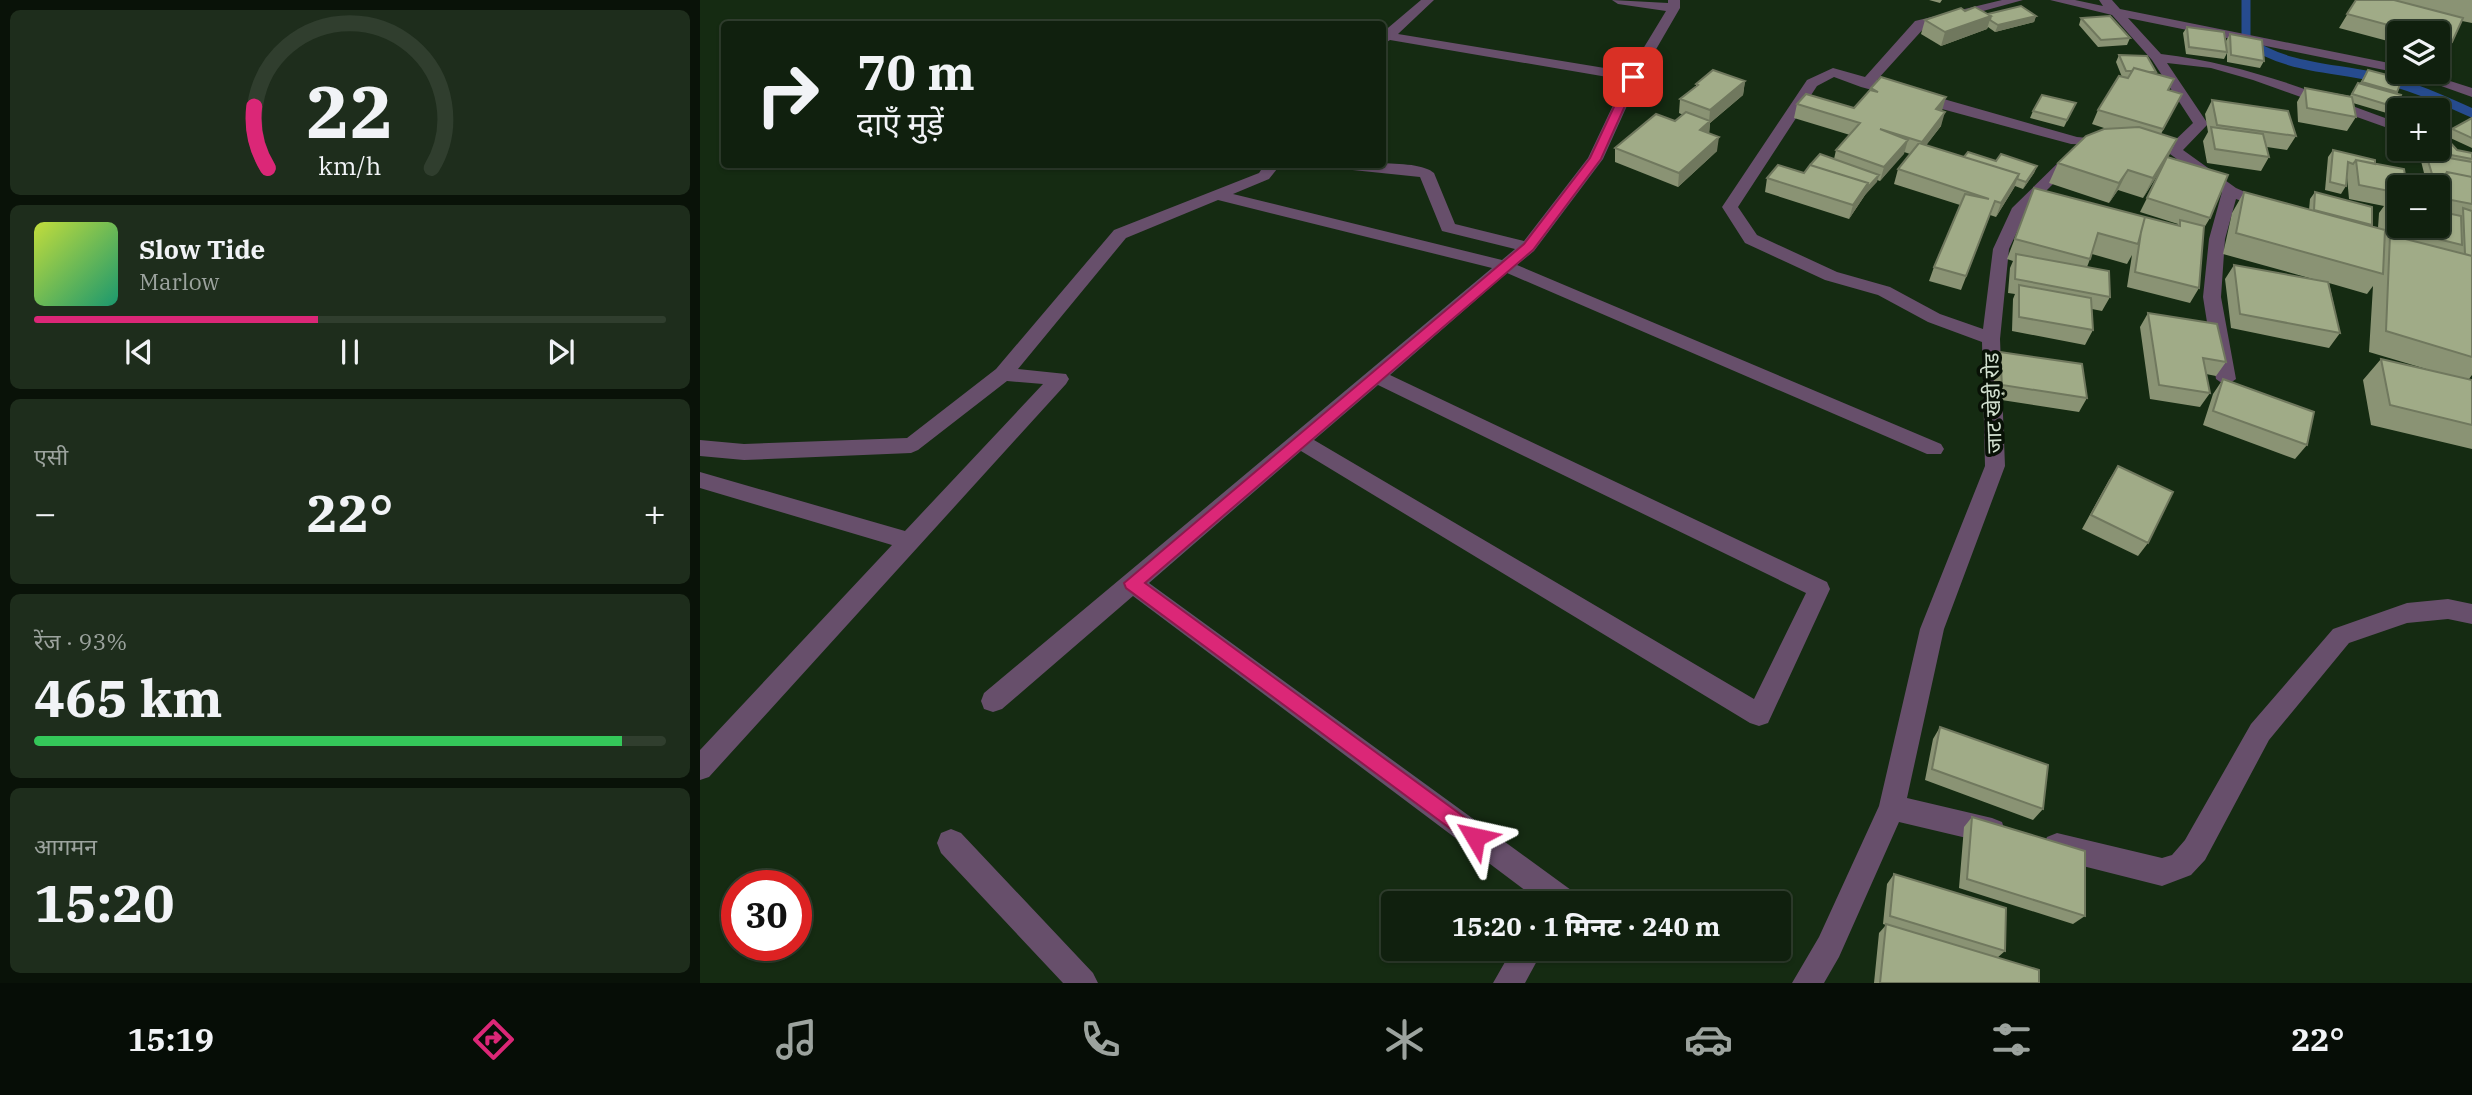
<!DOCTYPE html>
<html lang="hi">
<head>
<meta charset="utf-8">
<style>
	:root { --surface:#10200e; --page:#1e2d1c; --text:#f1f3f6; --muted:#9ca39e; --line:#303e2e; --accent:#db2777 }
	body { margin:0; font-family:"IBM Plex Serif","Noto Sans Devanagari",serif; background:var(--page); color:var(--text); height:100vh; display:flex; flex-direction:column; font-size:26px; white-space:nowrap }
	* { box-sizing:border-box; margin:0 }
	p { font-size:23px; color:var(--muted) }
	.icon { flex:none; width:38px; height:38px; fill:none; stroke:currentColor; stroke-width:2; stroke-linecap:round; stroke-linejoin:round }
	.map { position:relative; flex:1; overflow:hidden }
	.sheet { display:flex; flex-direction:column; gap:10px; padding:10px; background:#091208; width:700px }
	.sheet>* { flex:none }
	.banner { position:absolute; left:21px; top:21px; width:665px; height:147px; border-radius:7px; box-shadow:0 2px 5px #0004,0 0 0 2px var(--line); background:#10200e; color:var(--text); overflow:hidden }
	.tools { position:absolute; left:1687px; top:21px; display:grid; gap:14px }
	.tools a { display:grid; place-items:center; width:63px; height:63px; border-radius:7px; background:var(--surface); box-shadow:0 2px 5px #0004,0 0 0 2px var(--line); font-size:35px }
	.speed { position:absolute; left:21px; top:870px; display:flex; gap:14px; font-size:35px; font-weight:700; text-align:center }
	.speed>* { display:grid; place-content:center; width:91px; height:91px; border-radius:50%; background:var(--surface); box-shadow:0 2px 5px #0004,0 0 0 2px var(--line); line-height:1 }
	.speed .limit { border:10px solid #d22; background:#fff; color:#111 }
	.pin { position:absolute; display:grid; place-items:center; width:60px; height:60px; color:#fff; margin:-30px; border-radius:14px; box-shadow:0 4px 10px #0006 }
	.me { position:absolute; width:77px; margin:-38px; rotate:306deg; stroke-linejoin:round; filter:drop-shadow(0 0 5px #0008) }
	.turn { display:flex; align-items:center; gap:24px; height:147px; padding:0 21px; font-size:32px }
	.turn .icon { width:91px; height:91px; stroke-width:2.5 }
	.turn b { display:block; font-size:49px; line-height:60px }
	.big { font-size:52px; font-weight:800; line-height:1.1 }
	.sheet .tile { flex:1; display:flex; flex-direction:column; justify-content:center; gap:10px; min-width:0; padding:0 24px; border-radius:10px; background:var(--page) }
	.sheet .dial { align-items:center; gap:0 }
	.dial svg { height:182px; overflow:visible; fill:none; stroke:var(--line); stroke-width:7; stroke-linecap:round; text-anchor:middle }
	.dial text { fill:var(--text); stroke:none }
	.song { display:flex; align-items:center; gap:21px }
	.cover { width:84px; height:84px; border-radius:10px; background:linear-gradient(135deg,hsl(70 70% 55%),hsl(160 70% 35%)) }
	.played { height:7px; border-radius:4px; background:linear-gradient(90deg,var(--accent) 45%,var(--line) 45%) }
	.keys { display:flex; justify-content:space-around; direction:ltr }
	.heat { display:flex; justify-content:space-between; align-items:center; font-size:38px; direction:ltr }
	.charge { height:10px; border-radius:5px; background:linear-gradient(90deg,#34c759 93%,var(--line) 0) }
	.trip { position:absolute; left:681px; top:891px; width:410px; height:70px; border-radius:7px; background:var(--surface); box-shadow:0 2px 5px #0004,0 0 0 2px var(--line); font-weight:800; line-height:70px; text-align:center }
	.tabs { display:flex; height:112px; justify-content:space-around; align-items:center; background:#060d06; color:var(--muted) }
	.tabs .icon { width:49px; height:49px }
	.tabs .on { color:var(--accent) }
	.tabs b { font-size:32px; color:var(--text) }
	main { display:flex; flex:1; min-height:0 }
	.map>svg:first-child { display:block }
</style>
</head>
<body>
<main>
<section class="sheet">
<div class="tile dial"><svg viewBox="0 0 100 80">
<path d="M14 69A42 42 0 1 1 86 69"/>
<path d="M14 69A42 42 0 0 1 8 42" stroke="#db2777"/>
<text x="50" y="56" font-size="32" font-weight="700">22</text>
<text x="50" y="72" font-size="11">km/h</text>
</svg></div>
<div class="tile">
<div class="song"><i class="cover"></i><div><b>Slow Tide</b><p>Marlow</p></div></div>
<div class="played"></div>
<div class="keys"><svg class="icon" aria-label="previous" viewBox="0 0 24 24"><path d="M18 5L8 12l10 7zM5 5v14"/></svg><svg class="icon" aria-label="pause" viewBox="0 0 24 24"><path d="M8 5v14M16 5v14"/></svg><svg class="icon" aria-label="next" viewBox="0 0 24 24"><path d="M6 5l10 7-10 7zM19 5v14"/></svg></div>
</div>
<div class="tile"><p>एसी</p>
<div class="heat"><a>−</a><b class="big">22°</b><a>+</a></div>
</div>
<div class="tile"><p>रेंज · 93%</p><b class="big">465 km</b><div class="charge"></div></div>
<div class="tile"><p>आगमन</p><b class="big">15:20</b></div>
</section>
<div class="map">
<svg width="1772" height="983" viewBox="0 0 1772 983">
	<rect width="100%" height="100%" fill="#152b12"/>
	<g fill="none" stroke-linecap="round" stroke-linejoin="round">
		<path stroke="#264b8e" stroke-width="9" d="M1546,0V40C1583,67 1626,67 1670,76C1705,83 1739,98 1772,113"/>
		<path fill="#674f6b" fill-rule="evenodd" d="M721,0H734L698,34L929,72L966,11L918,4L912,0L968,3V0H980V8L940,77L903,159L834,251L817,265L1241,444L1244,449L1241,454H1227L807,273L690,375L1127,582L1130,589L1068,723L1059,726L1050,723L601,451L449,583L871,890L874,903H842L433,596L302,709L293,712L284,709L281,701L284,693L792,268L518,200L426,238L318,369L366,374L369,379L366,384L9,777L0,780V750L192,545L0,488V472L205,531L343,384L307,381L218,450L211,453L44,460L0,456V440L44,444L207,438L296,369L414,230L559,173L565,164H581L569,179L533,194L802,260L815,249L742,231L720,177L643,169L636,164C657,164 720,159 734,173L755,224L824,241L888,158L925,80L690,40L682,45V33ZM678,385L1106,593L1054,699L614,440Z
			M1302,0H1323L1225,27L1177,80L1377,137L1400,139V145L1371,144L1161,87L1134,77L1117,86L1038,207L1057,235L1137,272L1190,287L1240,314L1283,329L1293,249L1312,208L1368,153H1378L1381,156L1327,210L1309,249L1300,339L1305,466L1244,629L1207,798L1292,818L1302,822L1305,831L1302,840L1292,844L1199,822L1139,957L1124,983H1092L1119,937L1179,806L1220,629L1285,466L1282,342L1228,322L1178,295L1125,280L1045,243L1022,207L1107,80L1133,68L1165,77L1215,21Z
			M1350,0H1375L1403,6L1399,0H1412L1420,9L1699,65V72H1722L1772,88V97L1702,72L1699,73L1428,18L1461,54C1547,64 1618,94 1699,123V132L1553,80L1511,68L1467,63L1508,124L1483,150L1536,188L1575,205L1567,210L1536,199L1525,239L1521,297L1536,379L1526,386L1516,379L1503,297L1509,239L1522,192L1470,154L1443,152L1435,147L1443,142L1470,145L1493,123L1452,60L1412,15Z
			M1748,599L1772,604V624L1748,619L1707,623L1649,643L1569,740L1505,860L1491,875L1462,886L1347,857L1343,847L1347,837L1357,833L1462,858L1472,855L1485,840L1551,724L1633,629L1707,603Z
			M251,829L261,833L393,973L398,983H363L241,853L237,843L241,833Z
			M813,948H844L825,983H793Z"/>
	</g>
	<path fill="#8a9374" d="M1229,0H1242L1240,3Z
		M1656,0H1772V23L1762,21L1752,42L1742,56L1738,55V33H1699V44L1639,28Z
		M1265,11L1288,14L1336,16L1334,22L1295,32L1288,27L1287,29L1241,46L1221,34L1225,20Z
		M1381,18L1430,38L1427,45L1398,47L1379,25Z
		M1487,27L1526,41L1530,34L1564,61L1560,68L1527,62V53L1524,59L1486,54L1483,33Z
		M1419,55L1456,72L1455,74L1474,79L1469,90L1482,94L1461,134L1477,139L1468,157L1510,218L1504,228L1499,288L1490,303L1427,287L1432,255L1427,264L1392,254L1387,267L1410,297L1402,311L1392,309L1393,330L1385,345L1312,331L1313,299L1315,294L1308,293L1310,268L1313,261L1307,259L1334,188L1445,217L1477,225L1478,224L1440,212L1463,166L1443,198L1418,190L1409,203L1349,183L1358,163L1407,129L1392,124L1398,110L1422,77L1416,62Z
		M1668,70L1697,92L1696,94L1695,107L1690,114L1653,103L1656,117L1647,131L1598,122L1597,102L1605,88L1650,96L1658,83H1660Z
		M1045,81L1043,95L1010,123L1009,133L1017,151L978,187L915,162V148L975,121L983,115L979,113L980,99L996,87V84Z
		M1171,88L1242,111L1241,126L1226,145L1264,157L1337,166L1334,173L1323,189L1315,186L1296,217L1290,215L1261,290L1229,281L1234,267L1260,205L1194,184L1198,169L1210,154L1204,152L1180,181L1177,180L1165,195L1149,219L1065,192L1067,178L1104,173L1134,159L1136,150L1150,135L1094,118L1097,104L1154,108Z
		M1512,100L1596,136L1587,150L1567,147L1569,157L1561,171L1507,163L1503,141L1508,132L1505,114Z
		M1376,103L1364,127L1330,118L1333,111Z
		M1772,118V148L1746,136L1752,129Z
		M1717,149L1757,150L1772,153V375L1769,379L1772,380V449L1671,425L1663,380L1681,359L1733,371L1669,352L1673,286L1667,294L1629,283L1640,333L1629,348L1531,328L1525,279L1534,265L1620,281L1523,254L1532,213L1544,192L1609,210L1610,199L1615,192L1672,225L1671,226L1678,228L1679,213L1684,206L1649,199L1647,177L1646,186L1641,194L1625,190L1628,157L1633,150L1675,164L1699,187V226L1740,211L1738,200V187H1736V186L1738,183L1726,181L1721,161L1723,158L1719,157Z
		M1448,313L1526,362L1516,376L1506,374L1510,393L1500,407L1450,399L1440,327Z
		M1300,352L1387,398L1379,412L1295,399L1293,366Z
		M1523,379L1607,445L1595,459L1503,425L1513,394Z
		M1418,466L1448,543L1438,556L1382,529L1409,480Z
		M1240,727L1343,809L1333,820L1225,780L1233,739Z
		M1272,817L1385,916L1373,924L1259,888L1264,827Z
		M1194,874L1305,951L1297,958L1339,983H1174L1179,933L1186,925L1183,924L1187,884Z"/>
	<path fill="#70785e" d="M1291,16L1287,29L1241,46L1245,32Z
		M1336,16L1334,22L1295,32L1298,25Z
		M1045,81L1043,95L1010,123L1009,135L1000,130L1009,122L1010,110Z
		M1246,97L1242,111L1236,109Z
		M1245,112L1241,126L1218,156L1222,142Z
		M1019,137L1017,151L978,187L979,173Z
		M1477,139L1467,160L1443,198L1453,178Z
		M1208,140L1204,154L1180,181L1184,167Z
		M1337,166L1334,173L1323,189L1326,182Z
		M1428,170L1418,190L1409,203L1419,183Z
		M1319,174L1314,188L1296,217L1301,203Z
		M1179,175L1177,182L1165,195L1149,219L1153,205L1168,183Z"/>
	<path fill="#a0ab87" stroke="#70785e" stroke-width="2" d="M1656,0H1694L1763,18L1752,42L1738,38V33H1718L1647,14Z
		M1321,6L1336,16L1298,25L1290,20L1291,16L1288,14Z
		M1275,7L1291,16L1245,32L1225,20L1261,8L1265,11Z
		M1410,16L1430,38L1401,40L1381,18Z
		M1487,27L1524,32L1527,52L1489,47Z
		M1530,34L1562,40L1564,61L1531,55Z
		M1419,55L1447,56L1456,72H1449L1434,68L1432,71H1426Z
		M1434,68L1474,79L1468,90L1482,94L1463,129L1398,110L1419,76L1428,78Z
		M1013,70L1045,81L1010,110L980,99L998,85L996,84Z
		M1668,70L1702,79L1697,92L1662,82Z
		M1181,77L1246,97L1236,109L1245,112L1222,142L1180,129L1208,140L1184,167L1136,150L1160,123L1097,104L1106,94L1154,108L1170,90L1178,92L1171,88Z
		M1658,83L1701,95L1695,107L1652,94Z
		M1605,88L1652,97L1656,117L1607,108Z
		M1342,95L1376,103L1367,120L1333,111Z
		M1512,100L1588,111L1596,136L1517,125Z
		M986,112L1010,121L1000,130L1019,137L979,173L915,148L956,114L975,121Z
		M1772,118V138L1752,129Z
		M1439,127L1477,139L1453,178L1428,170L1419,183L1358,163L1386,136L1404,129Z
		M1511,127L1563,134L1569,157L1515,149Z
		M1738,136L1748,140L1757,150L1772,153V159L1725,150L1724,149H1738Z
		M1219,143L1319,174L1301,203L1295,201L1266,276L1234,267L1265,194L1289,199L1198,169Z
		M1633,150L1675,160V164L1656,160L1653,164L1648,162L1646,186L1630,182Z
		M1268,152L1296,161L1301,154L1337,166L1326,182L1317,179L1319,174L1264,157Z
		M1120,154L1179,175L1167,188L1168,183L1110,165Z
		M1726,154L1772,162V177L1747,172L1744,176L1732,174Z
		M1467,157L1528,175L1510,218L1447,198Z
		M1656,160L1704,169L1707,187H1699V193L1659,185Z
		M1078,165L1104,173L1110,165L1168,183L1153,205L1067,178Z
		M1747,172L1772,177V204L1751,200Z
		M1334,188L1445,217L1438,244L1398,233L1390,259L1315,239Z
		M1544,192L1685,230L1683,274L1536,233Z
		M1615,192L1672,207V225L1614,210Z
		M1690,199L1699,201V226H1738V211L1761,216L1762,245L1689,227Z
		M1763,208L1772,211V256L1765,254Z
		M1445,217L1480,226V220L1504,226L1499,288L1435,272L1441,232Z
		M1690,235L1772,256V357L1686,331Z
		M1316,254L1409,271L1410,297L1315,279Z
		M1534,265L1628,282L1640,333L1540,314Z
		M1319,285L1391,298L1393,330L1319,317Z
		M1448,313L1517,324L1526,362L1503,358L1510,393L1459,385Z
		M1300,352L1382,364L1387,398L1302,385Z
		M1681,359L1772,380V425L1690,405Z
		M1523,379L1614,412L1607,445L1513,411Z
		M1418,466L1473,492L1448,543L1391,515Z
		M1240,727L1348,765L1343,809L1232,769Z
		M1272,817L1385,851V916L1267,879Z
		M1194,874L1306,908L1305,951L1190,916Z
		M1186,924L1339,970V983H1180Z"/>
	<path fill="#db2777" stroke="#8e194d" stroke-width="2" d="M933,74L938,77L901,159L833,250L445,583L782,830L785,837L782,844L775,847L426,588L424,583L824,244L890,158L928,77Z"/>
	<g text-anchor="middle" stroke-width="7" stroke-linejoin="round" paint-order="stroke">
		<g font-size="21" fill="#d2e0d0" stroke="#081106">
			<text transform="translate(1293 403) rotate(-92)" y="7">जाट खेड़ी रोड</text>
		</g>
	</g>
</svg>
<div class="tools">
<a><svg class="icon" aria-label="layers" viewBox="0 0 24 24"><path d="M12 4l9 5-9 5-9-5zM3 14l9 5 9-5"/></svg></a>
<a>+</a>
<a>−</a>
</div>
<div class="speed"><div class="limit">30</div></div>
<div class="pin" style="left:933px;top:77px;background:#d93025"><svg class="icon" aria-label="arrive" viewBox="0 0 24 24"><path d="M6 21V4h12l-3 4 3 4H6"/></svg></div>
<svg class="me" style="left:775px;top:837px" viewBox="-20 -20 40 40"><path d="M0-17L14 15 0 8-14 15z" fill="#db2777" stroke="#fff" stroke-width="4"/></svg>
<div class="trip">15:20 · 1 मिनट · 240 m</div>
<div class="banner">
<div class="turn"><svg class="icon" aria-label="right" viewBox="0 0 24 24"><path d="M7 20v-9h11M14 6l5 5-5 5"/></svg><div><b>70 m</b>दाएँ मुड़ें</div></div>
</div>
</div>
</main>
<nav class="tabs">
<b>15:19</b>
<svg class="icon on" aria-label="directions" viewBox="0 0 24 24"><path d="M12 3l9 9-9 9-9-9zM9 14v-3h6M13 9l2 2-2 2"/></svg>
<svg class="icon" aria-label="music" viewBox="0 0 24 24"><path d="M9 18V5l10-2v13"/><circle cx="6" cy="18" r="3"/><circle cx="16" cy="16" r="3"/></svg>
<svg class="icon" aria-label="phone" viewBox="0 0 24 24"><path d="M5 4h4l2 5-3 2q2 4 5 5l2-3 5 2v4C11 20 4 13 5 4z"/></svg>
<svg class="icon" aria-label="climate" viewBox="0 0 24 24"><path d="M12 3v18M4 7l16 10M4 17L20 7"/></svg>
<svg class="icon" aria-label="car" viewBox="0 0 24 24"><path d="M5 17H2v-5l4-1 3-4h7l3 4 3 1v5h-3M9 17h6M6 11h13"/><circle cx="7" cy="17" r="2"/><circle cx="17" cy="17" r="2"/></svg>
<svg class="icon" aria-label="filters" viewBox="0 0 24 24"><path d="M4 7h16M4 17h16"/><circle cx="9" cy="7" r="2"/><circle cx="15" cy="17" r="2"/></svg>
<b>22°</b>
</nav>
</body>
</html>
